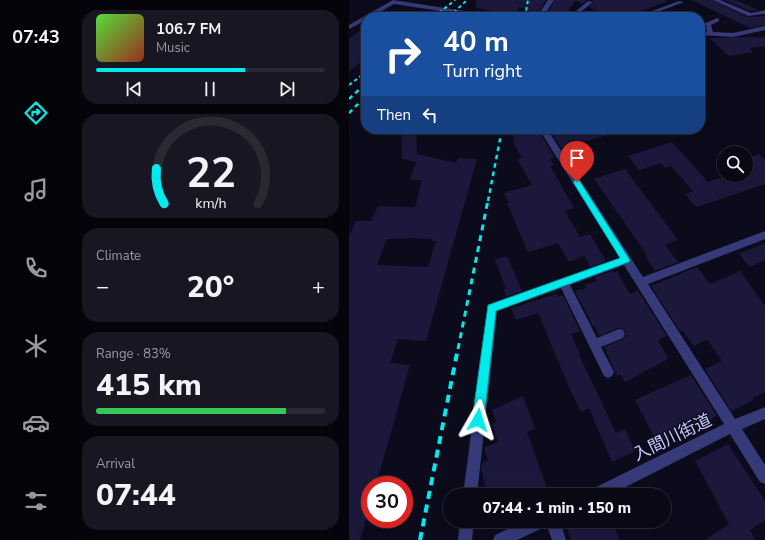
<!DOCTYPE html>
<html lang="en">
<head>
<meta charset="utf-8">
<style>
	:root { --surface:#090814; --page:#171622; --text:#f1f3f6; --muted:#999aa0; --line:#292934; --accent:#04e9ec }
	body { margin:0; font-family:"Nunito Sans","Noto Sans JP",sans-serif; background:var(--page); color:var(--text); height:100vh; display:flex; flex-direction:column; font-size:15px; white-space:nowrap }
	* { box-sizing:border-box; margin:0 }
	p { font-size:13px; color:var(--muted) }
	.icon { flex:none; width:22px; height:22px; fill:none; stroke:currentColor; stroke-width:2; stroke-linecap:round; stroke-linejoin:round }
	.map { position:relative; flex:1; overflow:hidden }
	.details { display:flex; flex-direction:column; gap:10px; padding:10px; background:#05040b; width:277px }
	.details>* { flex:none }
	.banner { position:absolute; left:12px; top:12px; width:344px; height:122px; border-radius:16px; box-shadow:0 4px 16px #0002,0 0 0 1px var(--line); background:#1a4fa0; color:#fff; overflow:hidden }
	.fabs { position:absolute; left:368px; top:146px; display:grid; gap:8px }
	.fabs a { display:grid; place-items:center; width:36px; height:36px; border-radius:50%; background:var(--surface); box-shadow:0 4px 16px #0002,0 0 0 1px var(--line); font-size:20px }
	.speed { position:absolute; left:12px; top:476px; display:flex; gap:8px; font-size:20px; font-weight:700; text-align:center }
	.speed>* { display:grid; place-content:center; width:52px; height:52px; border-radius:50%; background:var(--surface); box-shadow:0 4px 16px #0002,0 0 0 1px var(--line); line-height:1 }
	.speed .limit { border:6px solid #d22; background:#fff; color:#111 }
	.pin { position:absolute; display:grid; place-items:center; width:34px; height:34px; color:#fff; margin:-41px -17px; border-radius:50% 50% 50% 0; rotate:-45deg; box-shadow:0 0 4px #0007 }
	.pin .icon { rotate:45deg }
	.me { position:absolute; width:44px; margin:-22px; rotate:6deg; stroke-linejoin:round; filter:drop-shadow(0 0 3px #0008) }
	.turn { display:flex; align-items:center; gap:14px; height:84px; padding:0 16px; font-size:18px }
	.turn .icon { width:52px; height:52px; stroke-width:2.5 }
	.turn b { display:block; font-size:28px; line-height:34px }
	.then { display:flex; align-items:center; height:38px; padding:0 16px; background:#0003; gap:8px; font-size:15px }
	.big { font-size:30px; font-weight:800; line-height:1.1 }
	.details .widget { flex:1; display:flex; flex-direction:column; justify-content:center; gap:6px; min-width:0; padding:0 14px; border-radius:16px; background:var(--page) }
	.details .dial { align-items:center; gap:0 }
	.dial svg { height:104px; overflow:visible; fill:none; stroke:var(--line); stroke-width:7; stroke-linecap:round; text-anchor:middle }
	.dial text { fill:var(--text); stroke:none }
	.song { display:flex; align-items:center; gap:12px }
	.cover { width:48px; height:48px; border-radius:6px; background:linear-gradient(135deg,hsl(110 70% 55%),hsl(10 70% 35%)) }
	.played { height:4px; border-radius:2px; background:linear-gradient(90deg,var(--accent) 65%,var(--line) 65%) }
	.keys { display:flex; justify-content:space-around; direction:ltr }
	.heat { display:flex; justify-content:space-between; align-items:center; font-size:22px; direction:ltr }
	.charge { height:6px; border-radius:3px; background:linear-gradient(90deg,#34c759 83%,var(--line) 0) }
	.trip { position:absolute; left:94px; top:488px; width:228px; height:40px; border-radius:20px; background:var(--surface); box-shadow:0 4px 16px #0002,0 0 0 1px var(--line); font-weight:800; line-height:40px; text-align:center }
	main { display:flex; flex:1; min-height:0 }
	.tab-bar { display:flex; flex-direction:column; width:72px; justify-content:space-around; align-items:center; background:#040308; color:var(--muted) }
	.tab-bar .icon { width:28px; height:28px }
	.tab-bar .current { color:var(--accent) }
	.tab-bar b { font-size:18px; color:var(--text) }
	.map>svg:first-child { display:block }
</style>
</head>
<body>
<main>
<nav class="tab-bar">
<b>07:43</b>
<svg class="icon current" aria-label="directions" viewBox="0 0 24 24"><path d="M12 3l9 9-9 9-9-9zM9 14v-3h6M13 9l2 2-2 2"/></svg>
<svg class="icon" aria-label="music" viewBox="0 0 24 24"><path d="M9 18V5l10-2v13"/><circle cx="6" cy="18" r="3"/><circle cx="16" cy="16" r="3"/></svg>
<svg class="icon" aria-label="phone" viewBox="0 0 24 24"><path d="M5 4h4l2 5-3 2q2 4 5 5l2-3 5 2v4C11 20 4 13 5 4z"/></svg>
<svg class="icon" aria-label="climate" viewBox="0 0 24 24"><path d="M12 3v18M4 7l16 10M4 17L20 7"/></svg>
<svg class="icon" aria-label="car" viewBox="0 0 24 24"><path d="M5 17H2v-5l4-1 3-4h7l3 4 3 1v5h-3M9 17h6M6 11h13"/><circle cx="7" cy="17" r="2"/><circle cx="17" cy="17" r="2"/></svg>
<svg class="icon" aria-label="filters" viewBox="0 0 24 24"><path d="M4 7h16M4 17h16"/><circle cx="9" cy="7" r="2"/><circle cx="15" cy="17" r="2"/></svg>
</nav>
<section class="details">
<div class="widget">
<div class="song"><i class="cover"></i><div><b>106.7 FM</b><p>Music</p></div></div>
<div class="played"></div>
<div class="keys"><svg class="icon" aria-label="previous" viewBox="0 0 24 24"><path d="M18 5L8 12l10 7zM5 5v14"/></svg><svg class="icon" aria-label="pause" viewBox="0 0 24 24"><path d="M8 5v14M16 5v14"/></svg><svg class="icon" aria-label="next" viewBox="0 0 24 24"><path d="M6 5l10 7-10 7zM19 5v14"/></svg></div>
</div>
<div class="widget dial"><svg viewBox="0 0 100 80">
<path d="M14 69A42 42 0 1 1 86 69"/>
<path d="M14 69A42 42 0 0 1 8 42" stroke="#04e9ec"/>
<text x="50" y="56" font-size="32" font-weight="700">22</text>
<text x="50" y="72" font-size="11">km/h</text>
</svg></div>
<div class="widget"><p>Climate</p>
<div class="heat"><a>−</a><b class="big">20°</b><a>+</a></div>
</div>
<div class="widget"><p>Range · 83%</p><b class="big">415 km</b><div class="charge"></div></div>
<div class="widget"><p>Arrival</p><b class="big">07:44</b></div>
</section>
<div class="map">
<svg width="416" height="540" viewBox="0 0 416 540">
	<rect width="100%" height="100%" fill="#0c0b1b"/>
	<path fill="#1c183c" fill-rule="evenodd" d="M127,0H197L189,13L170,7L166,15L127,8Z
		M206,0H238L233,4L227,0L215,17L197,15Z
		M242,0H317V2L275,17H259L240,7L245,2Z
		M343,0H363L398,17L416,16V25L401,28Z
		M375,0H387L409,10L402,11Z
		M17,26V57L0,72V39Z
		M416,37V46L400,48L404,52L380,56L360,38Z
		M52,129H67L68,156L69,154L107,163L109,158L128,159L77,341L49,339L41,363L61,365L27,485H21V506L11,540H0V236L7,221H22L29,206L66,207L73,180H61L67,162L53,159ZM63,238L84,239L83,241H87L79,267L28,265L38,239Z
		M163,129H189L205,157L201,159L205,165L201,166L225,208L216,211L231,237L241,234L257,261L241,267L235,256L220,262L209,243L179,252L158,203H160L155,193L183,185L169,160L173,158L163,141L166,140L163,135L166,134Z
		M200,129H266V133L212,148Z
		M323,142L359,182L381,175H397V158L410,154L416,160V184L347,207L336,194L344,191L322,166L316,168L312,163L290,170L279,156Z
		M276,169L329,240L316,245L329,262L306,271L296,256L298,255L245,179Z
		M416,243V260L401,267L390,254Z
		M158,256L173,291L157,297L155,290L157,289L146,260Z
		M348,267L361,284L391,271L416,306V392L404,398L405,400L382,411L356,369L373,361L358,339L345,346L333,330L331,331L302,286Z
		M263,271L264,273L268,271L281,294L289,291L318,336L309,340L319,359L276,382L271,374L268,376L255,347L275,339L277,335L275,329L269,328L250,336L246,326H244L226,291L237,288L235,285L248,281L246,277Z
		M208,294L209,297L214,295L231,331L222,334L231,354L230,355L267,433L276,429L286,451L263,462L240,408L232,412L220,387L189,313L167,320L162,308Z
		M342,375L368,416L343,428L342,426L309,444L286,400Z
		M174,396L186,429L178,432L198,488L184,495H139L132,470L133,463L139,460L135,448L149,442L143,424L147,422L143,410Z
		M379,444L416,501V520L401,530L406,540H356L380,524L346,461Z
		M234,521H263L271,540H222L218,529Z"/>
	<g fill="none" stroke-linecap="round" stroke-linejoin="round">
		<path fill="#373a79" fill-rule="evenodd" d="M44,0L141,15L144,17H131L45,4L22,17H17V20L0,29V25Z
			M199,0H205L194,17H188Z
			M364,0H371L402,13L416,10V14L399,16Z
			M239,1L244,2L233,11L234,17H228L227,11Z
			M330,1L335,2L295,17H287Z
			M368,18L370,19V21L362,25L364,32L384,33L416,26V30L384,37L351,35V31L358,32L357,25L351,26V20L357,23Z
			M134,129H142V130L138,132H135Z
			M190,129H198L294,277L416,231V239L299,284L386,419L416,407V419L393,429L416,465V484L411,482L381,434L261,495H239L241,490L375,424L275,265L221,285L248,338L270,329L274,330L276,334L274,338L252,347L265,372L263,376L259,378L255,376L212,288L148,311L128,495H114L139,305L271,258Z
			M111,521H125L123,540H109Z
			M176,521H211L217,540H203L198,526L168,540H144L146,535Z"/>
		<path stroke="#04e9ec" stroke-width="2" stroke-dasharray="3.5 3" stroke-linecap="butt" d="M85,17L106,0
			M100,17L118,0
			M176,17L179,0
			M0,85L17,72
			M12,88L17,83"/>
		<path stroke="#04e9ec" stroke-width="2.5" stroke-dasharray="4.5 4" stroke-linecap="butt" d="M0,99L13,87
			M0,113L17,96
			M139,201L153,129"/>
		<path stroke="#04e9ec" stroke-width="3" stroke-dasharray="6 5" stroke-linecap="butt" d="M109,349L139,200"/>
		<path stroke="#04e9ec" stroke-width="4" stroke-dasharray="8 6" stroke-linecap="butt" d="M71,540L109,348"/>
	</g>
	<path fill="#04e9ec" stroke="#039799" d="M228,179L230,180L281,260L280,262L147,311L135,420L133,424L129,426L125,424L123,420L139,305L271,258L224,182Z"/>
	<g text-anchor="middle" stroke-width="3" stroke-linejoin="round" paint-order="stroke">
		<g font-size="17" fill="#c8c6fe" stroke="#0c0b1b">
			<text transform="translate(323 437) rotate(-26)" y="6">入間川街道</text>
		</g>
	</g>
</svg>
<div class="fabs">
<a><svg class="icon" aria-label="search" viewBox="0 0 24 24"><circle cx="10" cy="10" r="6"/><path d="M15 15l6 6"/></svg></a>
</div>
<div class="speed"><div class="limit">30</div></div>
<div class="pin" style="left:228px;top:182px;background:#d93025"><svg class="icon" aria-label="arrive" viewBox="0 0 24 24"><path d="M6 21V4h12l-3 4 3 4H6"/></svg></div>
<svg class="me" style="left:129px;top:420px" viewBox="-20 -20 40 40"><path d="M0-17L14 15 0 8-14 15z" fill="#04e9ec" stroke="#fff" stroke-width="4"/></svg>
<div class="trip">07:44 · 1 min · 150 m</div>
<div class="banner">
<div class="turn"><svg class="icon" aria-label="right" viewBox="0 0 24 24"><path d="M7 20v-9h11M14 6l5 5-5 5"/></svg><div><b>40 m</b>Turn right</div></div>
<div class="then">Then<svg class="icon" aria-label="left" viewBox="0 0 24 24"><path d="M17 20v-9H6M10 6l-5 5 5 5"/></svg></div>
</div>
</div>
</main>
</body>
</html>
